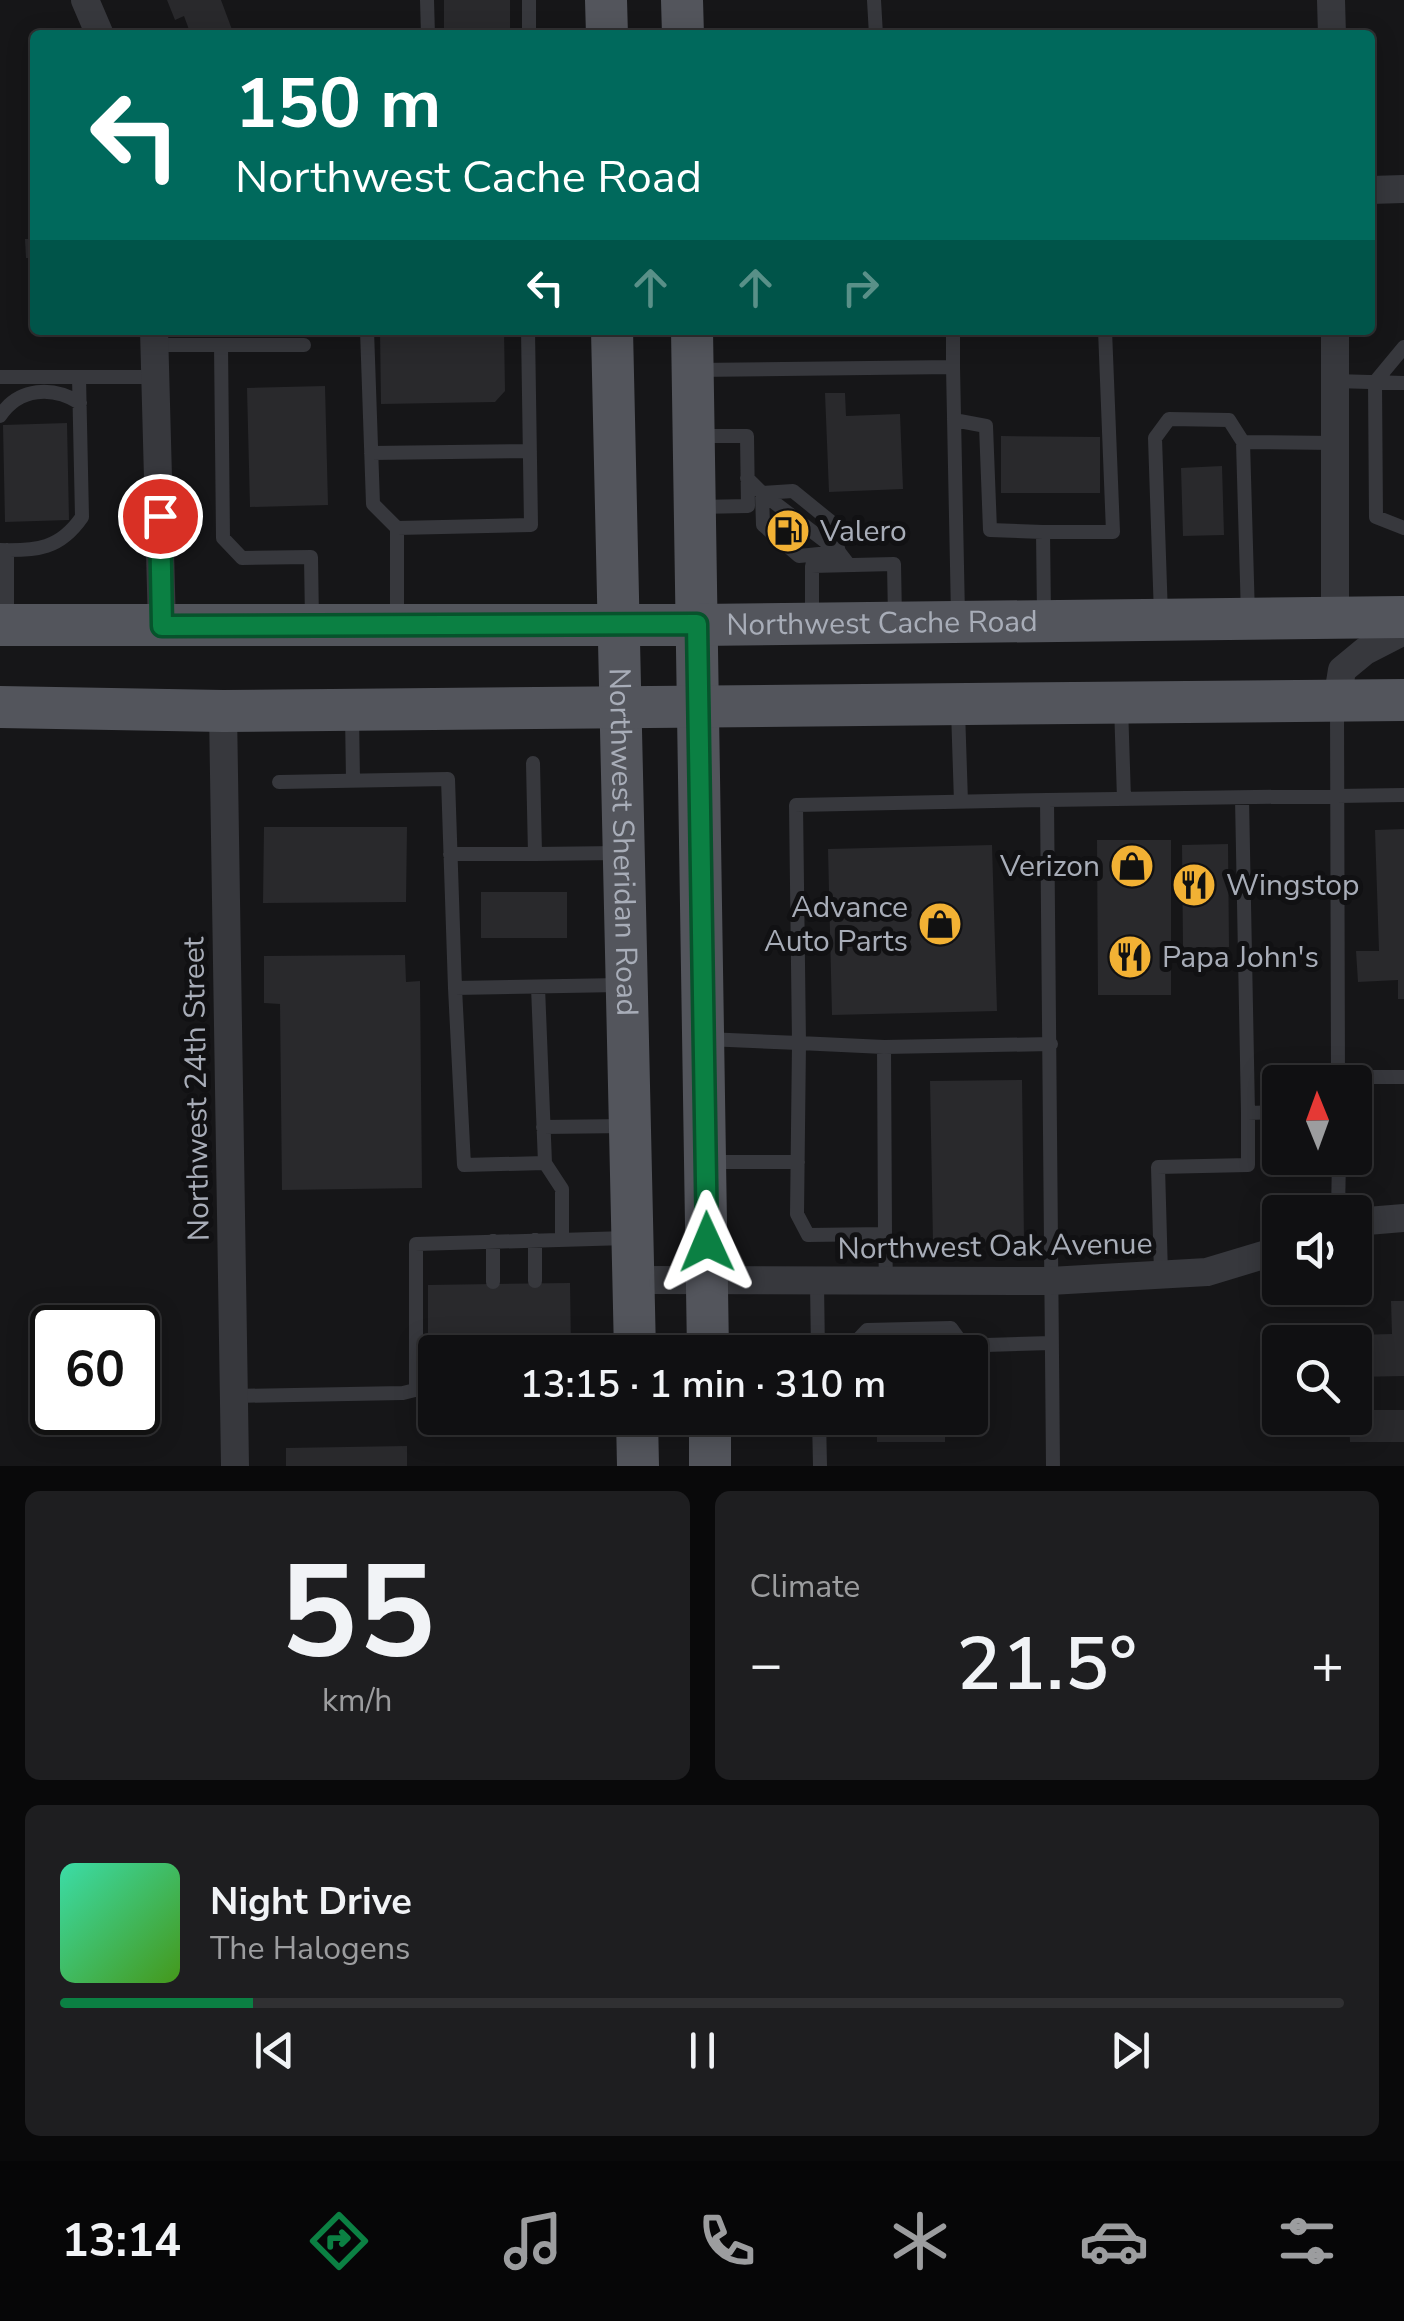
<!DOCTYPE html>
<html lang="en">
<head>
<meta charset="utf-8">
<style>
	:root { --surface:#101012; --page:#1e1e20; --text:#f1f3f6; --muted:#9c9d9f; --line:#303032; --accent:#0b8043 }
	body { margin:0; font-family:"Nunito Sans",sans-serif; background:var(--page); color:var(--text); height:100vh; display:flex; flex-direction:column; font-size:38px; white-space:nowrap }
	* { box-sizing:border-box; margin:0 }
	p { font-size:32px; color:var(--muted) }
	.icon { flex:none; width:55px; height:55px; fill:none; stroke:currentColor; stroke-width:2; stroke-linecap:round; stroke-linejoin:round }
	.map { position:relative; height:1466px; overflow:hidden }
	.details { display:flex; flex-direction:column; gap:25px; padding:25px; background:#09090a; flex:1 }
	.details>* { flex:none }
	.guide { position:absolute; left:30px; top:30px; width:1345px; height:305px; border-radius:10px; box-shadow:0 5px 25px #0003,0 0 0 2px var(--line); background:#00695c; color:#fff; overflow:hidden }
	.needle { width:65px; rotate:359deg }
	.buttons { position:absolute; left:1262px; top:1065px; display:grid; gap:20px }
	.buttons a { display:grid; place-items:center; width:110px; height:110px; border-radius:10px; background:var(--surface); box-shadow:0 5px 25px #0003,0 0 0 2px var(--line); font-size:50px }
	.speed { position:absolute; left:30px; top:1305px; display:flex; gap:20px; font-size:50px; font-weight:700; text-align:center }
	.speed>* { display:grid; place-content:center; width:130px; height:130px; border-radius:50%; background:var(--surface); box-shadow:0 5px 25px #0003,0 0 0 2px var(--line); line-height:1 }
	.speed .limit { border:5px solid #111; border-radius:15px; background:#fff; color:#111 }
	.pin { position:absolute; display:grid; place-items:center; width:85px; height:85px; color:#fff; margin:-42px; border:5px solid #fff; border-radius:50%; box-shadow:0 2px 10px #0007 }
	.me { position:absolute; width:110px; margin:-55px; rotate:359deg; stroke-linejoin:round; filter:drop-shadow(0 0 8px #0008) }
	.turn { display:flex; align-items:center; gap:35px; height:210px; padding:0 40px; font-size:45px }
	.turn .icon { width:130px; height:130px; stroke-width:2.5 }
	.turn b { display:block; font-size:70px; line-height:85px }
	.lanes { display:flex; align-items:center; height:95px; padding:0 40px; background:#0003; justify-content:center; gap:50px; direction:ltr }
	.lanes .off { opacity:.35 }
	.big { font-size:75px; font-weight:600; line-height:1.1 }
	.details .card { flex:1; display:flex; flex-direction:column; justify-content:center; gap:15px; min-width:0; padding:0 35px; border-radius:15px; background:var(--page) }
	.details .dial { align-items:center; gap:0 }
	.dial b { font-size:130px; line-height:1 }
	.song { display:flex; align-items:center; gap:30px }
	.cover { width:120px; height:120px; border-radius:15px; background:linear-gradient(135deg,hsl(160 70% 55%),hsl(100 70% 35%)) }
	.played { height:10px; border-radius:5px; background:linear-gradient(90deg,var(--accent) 15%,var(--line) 15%) }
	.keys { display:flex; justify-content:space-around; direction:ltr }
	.heat { display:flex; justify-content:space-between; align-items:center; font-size:55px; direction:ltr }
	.details .tiles { flex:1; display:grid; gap:25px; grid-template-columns:1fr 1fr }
	.card:last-child { grid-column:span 2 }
	.trip { position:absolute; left:418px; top:1335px; width:570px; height:100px; border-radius:10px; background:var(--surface); box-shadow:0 5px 25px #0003,0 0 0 2px var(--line); font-weight:600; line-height:100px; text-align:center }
	.tab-bar { display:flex; height:160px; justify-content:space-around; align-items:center; background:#060607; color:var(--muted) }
	.tab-bar .icon { width:70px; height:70px }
	.tab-bar .active { color:var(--accent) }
	.tab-bar b { font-size:45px; color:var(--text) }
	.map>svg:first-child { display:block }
</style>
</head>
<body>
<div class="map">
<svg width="1404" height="1466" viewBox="0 0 1404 1466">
	<rect width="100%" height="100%" fill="#161618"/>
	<path fill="#29292c" d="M167,0H221L234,35H191L184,16L175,20Z
		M444,0H510V35H444Z
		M25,239H35V258H26Z
		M380,330H504L505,391L495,402L381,404Z
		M788,330H886V337L788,336Z
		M325,386L328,505L250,507L247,388Z
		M825,393H845L846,416L900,414L903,489L829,492Z
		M67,423L69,520L5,522L3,425Z
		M1001,436L1100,437V493H1001Z
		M1222,466L1224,535L1183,536L1181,468Z
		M264,827H407L406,902L263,903Z
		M1404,829V999H1398V980L1358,982L1356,951H1379L1375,830Z
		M1097,840H1171V995H1098Z
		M1228,844L1229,947L1183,948L1182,845Z
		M992,845L997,1011L832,1015L828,849Z
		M481,892H567V938H481Z
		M405,955L406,982L420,981L422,1188L282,1190L280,1004L264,1003V956Z
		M1022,1080L1024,1242L933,1243L930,1081Z
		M570,1283L571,1349L428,1351V1285Z
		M1391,1301H1404V1376L1355,1377V1342H1284V1337L1392,1334Z
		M921,1337V1352H877V1338Z
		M1355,1410H1404V1442H1350L1349,1418H1355Z
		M877,1418H945V1442H877Z
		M407,1446V1466H286V1448Z"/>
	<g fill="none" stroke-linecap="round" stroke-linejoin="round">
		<path stroke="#37383d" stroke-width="14" d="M427,0L428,35
			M529,0V35
			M874,0L876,35
			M367,330L373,504L397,528
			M154,345H304
			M221,345L223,538L242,558L311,557L312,621
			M1404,347L1375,382L1376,517L1404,528
			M953,367L958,616
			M695,370L953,367V330
			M0,377H79L82,517C60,549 37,551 0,550
			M79,377H157
			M1335,381L1404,383
			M0,416C19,387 53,386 80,403
			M954,420L986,426L990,530L1043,532
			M371,453L530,451
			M747,478L762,493L763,525L799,556L839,552L830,521L793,491L762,493L839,552L849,565
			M698,507L748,506L747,436H699
			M7,550V619
			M1044,615L1043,532H1113L1105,330
			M1161,616L1155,438L1169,419L1229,420L1243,442
			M1248,616L1243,442L1335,443
			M812,618V566L894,564L895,618
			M397,623V528L531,525L528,330
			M1121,705L1124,799
			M1337,706L1338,1082
			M958,710L961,802
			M352,715L353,780
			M279,782L448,779L455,988L620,985
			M1242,798L1248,1113L1280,1112
			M1047,800L1404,795
			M450,854H535L533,763
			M535,854L619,853
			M538,987L545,1163L562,1189V1240
			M455,988L464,1165L545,1163
			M706,1039L799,1043L796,805L1047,800L1053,1466
			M884,1047L885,1234
			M1338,1077H1404
			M543,1127L627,1126
			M709,1162H798
			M1338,1212L1339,1158
			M1161,1274L1158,1167L1248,1165V1113
			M535,1281V1240
			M886,1281L885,1234L808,1235L797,1214L799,1043L884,1047L1051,1044
			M493,1282V1241
			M817,1283L818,1352
			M536,1347V1352
			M921,1347L1051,1343
			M850,1348L867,1330L951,1328L964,1346
			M818,1349L877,1348
			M494,1352V1345
			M416,1390V1244L627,1238
			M234,1396L403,1393L435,1385
			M819,1418L820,1466"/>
		<path stroke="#37383d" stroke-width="28" d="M85,0L100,35
			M1331,0L1332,35
			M1370,190L1404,189
			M154,330L162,626
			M1335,330V617
			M1337,701L1342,670L1365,651L1404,631
			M223,711L235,1466
			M1355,1222L1404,1218
			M634,1280L1050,1281L1207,1272L1280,1250"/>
		<g stroke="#53555c" stroke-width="42">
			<path d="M606,0L607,35"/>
			<path d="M682,0L683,35"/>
			<path id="s1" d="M612,330L635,1352"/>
			<path d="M692,330L708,1352"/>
			<path id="s2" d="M0,625H697L1404,617"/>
			<path d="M0,707L223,711L1404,700"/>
			<path d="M637,1418L638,1466"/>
			<path d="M710,1418V1466"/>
		</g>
	</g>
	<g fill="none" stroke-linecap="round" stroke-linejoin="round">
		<defs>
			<path id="route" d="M160,516L162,626L697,624L707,1242"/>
		</defs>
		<use href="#route" stroke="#07532c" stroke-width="25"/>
		<use href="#route" stroke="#0b8043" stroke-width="18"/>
	</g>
	<defs>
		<symbol id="fuel-disc" viewBox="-11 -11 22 22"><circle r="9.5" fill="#f2b134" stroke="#111113"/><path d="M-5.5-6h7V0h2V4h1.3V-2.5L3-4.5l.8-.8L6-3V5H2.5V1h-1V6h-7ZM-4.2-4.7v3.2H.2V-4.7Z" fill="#111"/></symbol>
		<symbol id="shop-disc" viewBox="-11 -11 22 22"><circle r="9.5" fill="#f2b134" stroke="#111113"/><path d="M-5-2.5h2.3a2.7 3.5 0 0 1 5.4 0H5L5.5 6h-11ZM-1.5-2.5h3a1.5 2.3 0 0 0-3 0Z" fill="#111"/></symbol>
		<symbol id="restaurant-disc" viewBox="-11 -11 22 22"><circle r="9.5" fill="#f2b134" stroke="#111113"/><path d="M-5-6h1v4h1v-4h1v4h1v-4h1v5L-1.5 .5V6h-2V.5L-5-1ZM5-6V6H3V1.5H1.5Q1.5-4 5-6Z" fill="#111"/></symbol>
	</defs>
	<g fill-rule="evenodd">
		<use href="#fuel-disc" x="763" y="506" width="50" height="50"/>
		<use href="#shop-disc" x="1107" y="841" width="50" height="50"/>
		<use href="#restaurant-disc" x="1169" y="860" width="50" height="50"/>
		<use href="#shop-disc" x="915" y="899" width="50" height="50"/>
		<use href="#restaurant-disc" x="1105" y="932" width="50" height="50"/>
	</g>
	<g text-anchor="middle" stroke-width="10" stroke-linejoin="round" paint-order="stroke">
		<g font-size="30" fill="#a8adb8" stroke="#111113" text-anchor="start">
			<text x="820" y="541">Valero</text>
			<text x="1100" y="876" text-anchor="end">Verizon</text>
			<text x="1226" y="895">Wingstop</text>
			<text x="908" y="917" text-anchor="end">Advance<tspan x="908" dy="34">Auto Parts</tspan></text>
			<text x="1162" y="967">Papa John's</text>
		</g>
		<g font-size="30" fill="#a8adb8" stroke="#111113">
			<text dy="10" stroke="none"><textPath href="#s2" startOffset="882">Northwest Cache Road</textPath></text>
			<text dy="10" stroke="none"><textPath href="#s1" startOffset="512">Northwest Sheridan Road</textPath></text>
			<text transform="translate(196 1089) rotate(-91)" y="10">Northwest 24th Street</text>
			<text transform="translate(995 1246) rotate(-1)" y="10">Northwest Oak Avenue</text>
		</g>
	</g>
</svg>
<div class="buttons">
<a><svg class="needle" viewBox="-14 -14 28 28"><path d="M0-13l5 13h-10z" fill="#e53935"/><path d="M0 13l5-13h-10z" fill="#9c9d9f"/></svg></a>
<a><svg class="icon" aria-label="sound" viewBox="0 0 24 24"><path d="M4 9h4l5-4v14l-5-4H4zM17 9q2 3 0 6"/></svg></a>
<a><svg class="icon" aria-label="search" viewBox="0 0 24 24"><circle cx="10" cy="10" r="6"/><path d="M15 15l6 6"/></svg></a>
</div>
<div class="speed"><div class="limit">60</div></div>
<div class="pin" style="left:160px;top:516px;background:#d93025"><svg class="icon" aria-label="arrive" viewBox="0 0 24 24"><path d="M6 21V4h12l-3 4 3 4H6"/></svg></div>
<svg class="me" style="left:707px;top:1242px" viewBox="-20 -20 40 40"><path d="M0-17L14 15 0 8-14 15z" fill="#0b8043" stroke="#fff" stroke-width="4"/></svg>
<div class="trip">13:15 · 1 min · 310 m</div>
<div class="guide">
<div class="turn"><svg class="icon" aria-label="left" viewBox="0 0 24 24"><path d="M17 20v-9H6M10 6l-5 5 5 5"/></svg><div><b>150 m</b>Northwest Cache Road</div></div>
<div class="lanes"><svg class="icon" aria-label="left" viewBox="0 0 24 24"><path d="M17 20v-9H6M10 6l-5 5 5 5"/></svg><svg class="icon off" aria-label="ahead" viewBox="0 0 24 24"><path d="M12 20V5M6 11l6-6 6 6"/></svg><svg class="icon off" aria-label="ahead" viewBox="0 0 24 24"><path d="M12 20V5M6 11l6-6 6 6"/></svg><svg class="icon off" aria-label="right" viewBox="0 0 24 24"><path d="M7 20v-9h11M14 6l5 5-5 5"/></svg></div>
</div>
</div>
<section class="details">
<div class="tiles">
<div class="card dial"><b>55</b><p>km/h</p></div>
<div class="card"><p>Climate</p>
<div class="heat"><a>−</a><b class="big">21.5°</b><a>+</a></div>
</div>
<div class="card">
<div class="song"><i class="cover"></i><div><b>Night Drive</b><p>The Halogens</p></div></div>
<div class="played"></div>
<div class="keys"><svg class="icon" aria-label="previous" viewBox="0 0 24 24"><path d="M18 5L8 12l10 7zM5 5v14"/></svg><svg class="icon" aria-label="pause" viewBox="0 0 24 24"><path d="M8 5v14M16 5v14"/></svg><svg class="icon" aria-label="next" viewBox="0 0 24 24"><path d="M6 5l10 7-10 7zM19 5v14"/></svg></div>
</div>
</div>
</section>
<nav class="tab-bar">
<b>13:14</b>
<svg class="icon active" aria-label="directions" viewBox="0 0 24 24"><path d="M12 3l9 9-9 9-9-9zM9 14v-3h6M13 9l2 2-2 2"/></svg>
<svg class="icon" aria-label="music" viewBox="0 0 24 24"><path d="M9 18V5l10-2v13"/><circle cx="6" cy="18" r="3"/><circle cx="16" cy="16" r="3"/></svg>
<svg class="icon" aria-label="phone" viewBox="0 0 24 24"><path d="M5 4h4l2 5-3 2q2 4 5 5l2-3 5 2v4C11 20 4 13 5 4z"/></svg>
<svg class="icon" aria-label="climate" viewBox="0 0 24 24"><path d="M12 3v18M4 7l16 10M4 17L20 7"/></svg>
<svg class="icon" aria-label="car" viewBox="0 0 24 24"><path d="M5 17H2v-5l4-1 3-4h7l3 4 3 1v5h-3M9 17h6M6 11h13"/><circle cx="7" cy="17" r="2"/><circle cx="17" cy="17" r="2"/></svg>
<svg class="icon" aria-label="filters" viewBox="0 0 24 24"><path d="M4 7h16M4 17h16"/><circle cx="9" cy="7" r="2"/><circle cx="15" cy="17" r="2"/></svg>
</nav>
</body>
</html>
